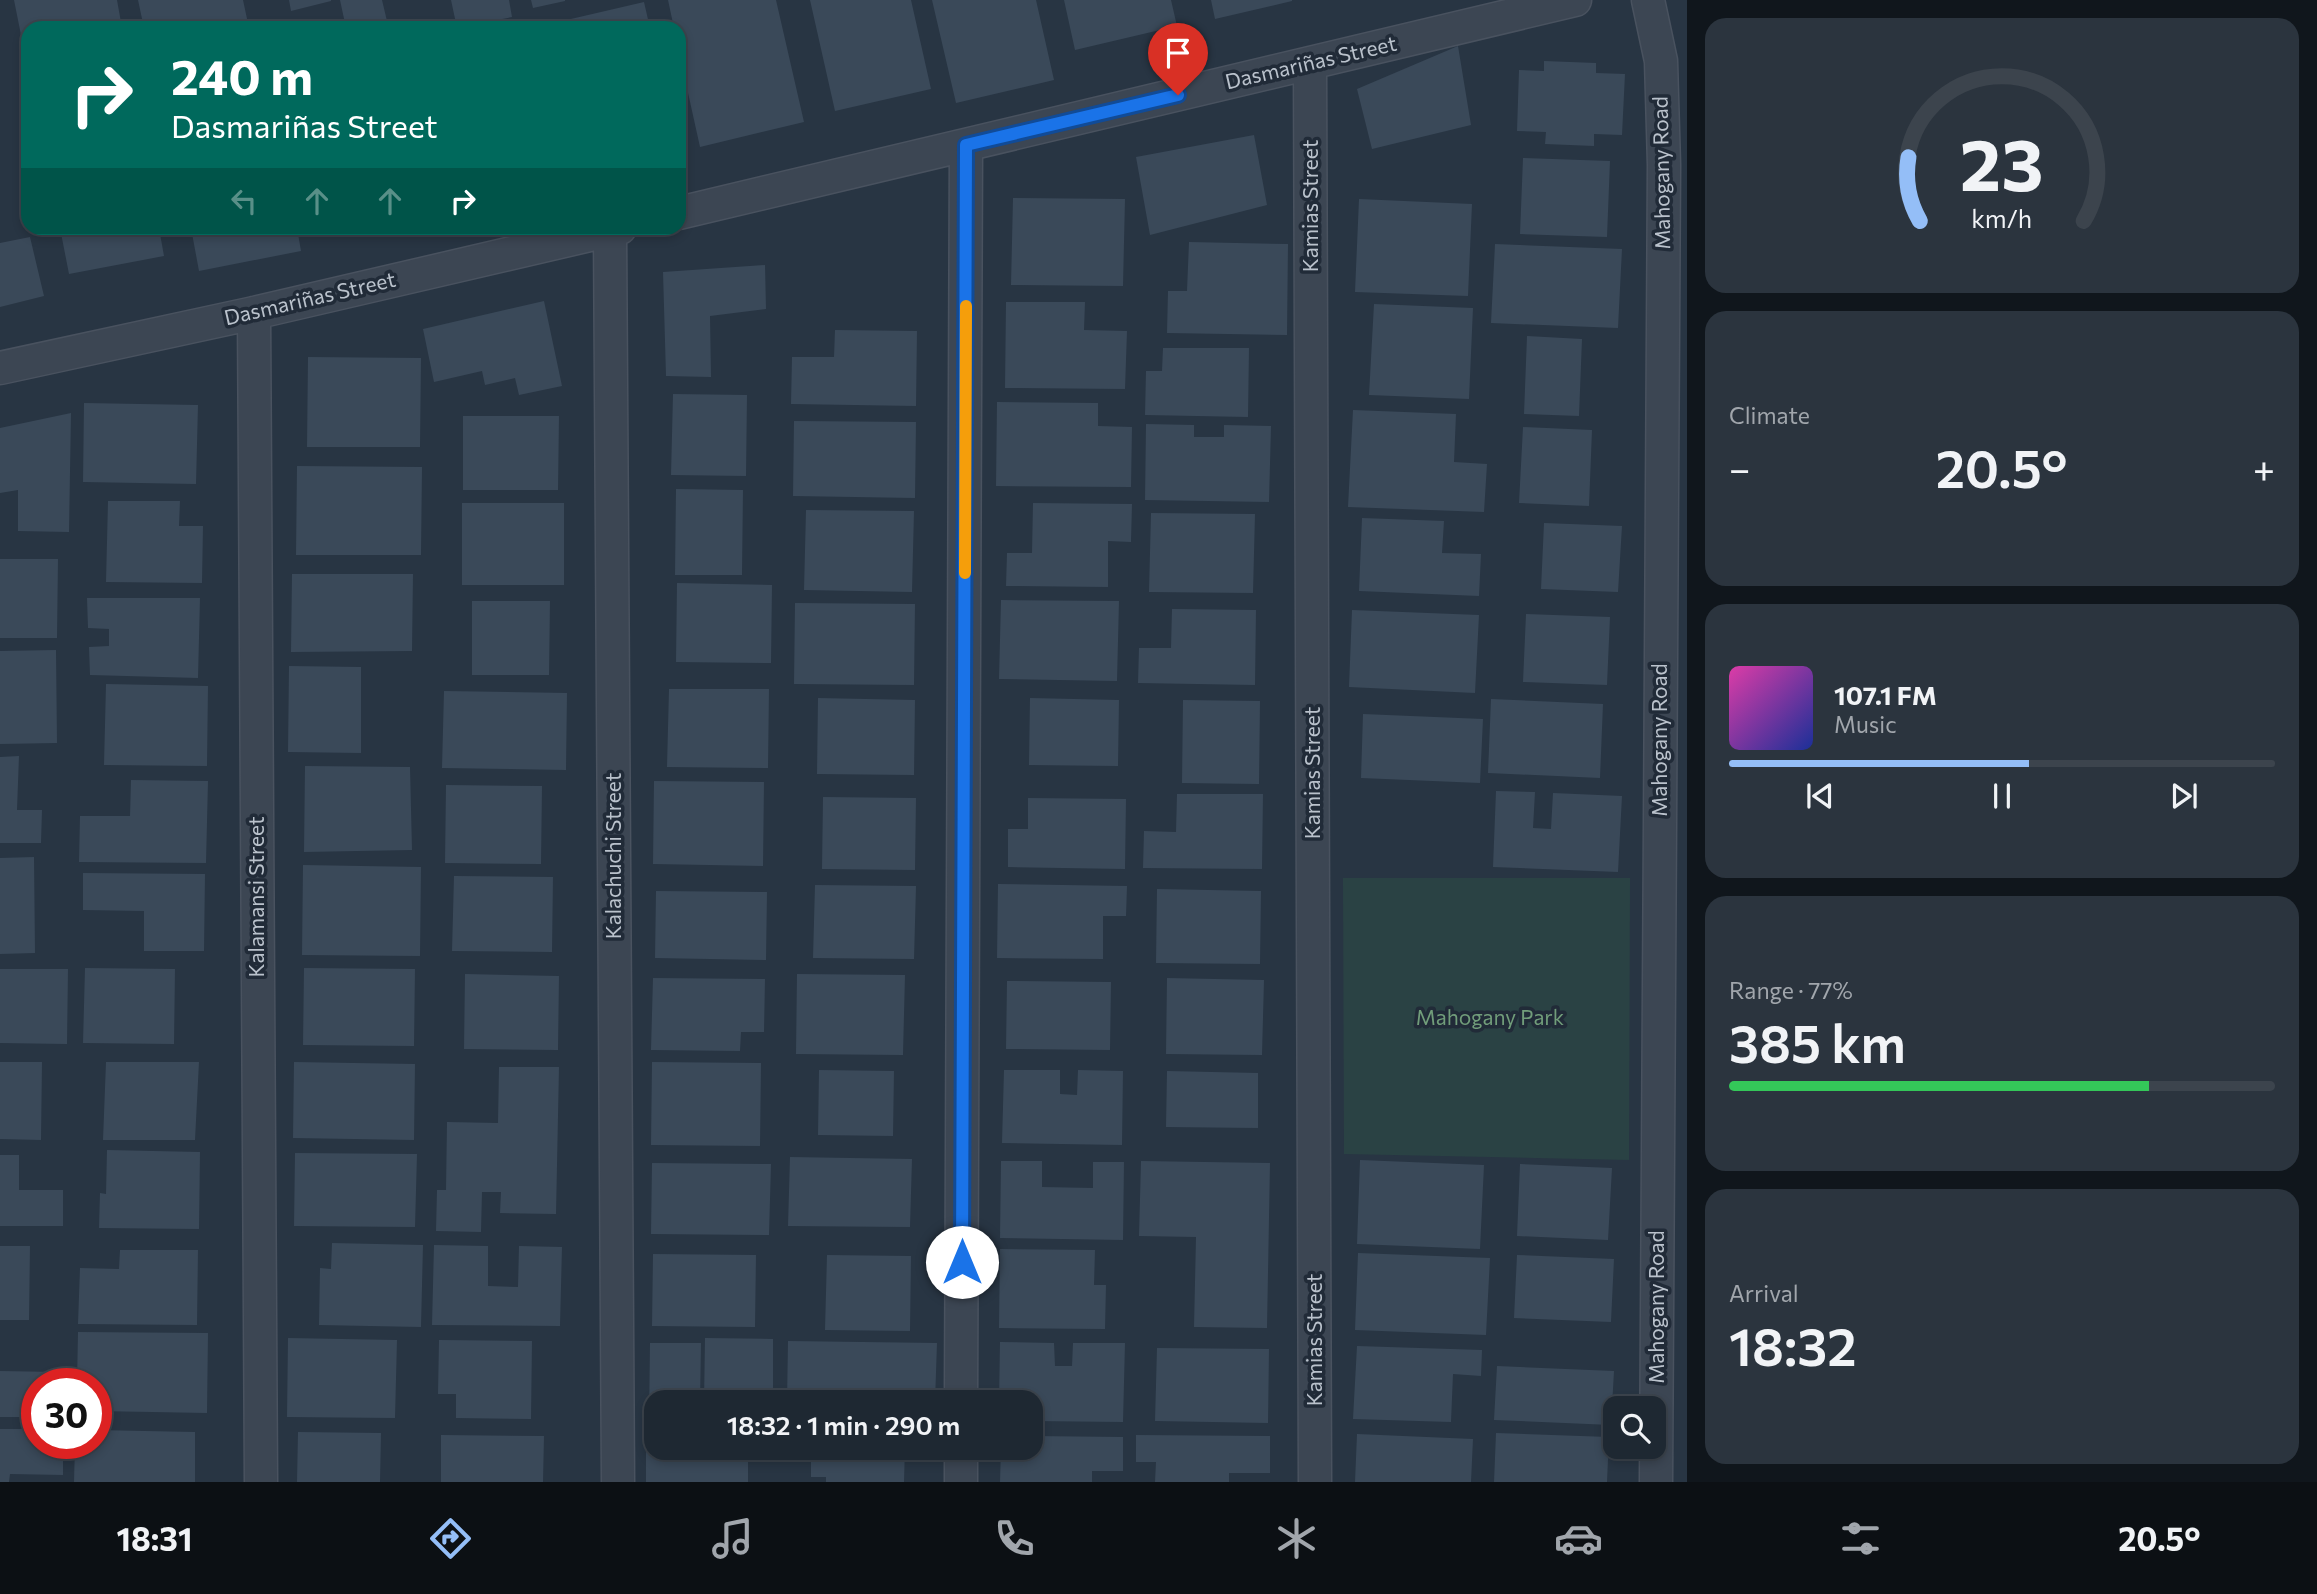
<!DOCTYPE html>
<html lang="en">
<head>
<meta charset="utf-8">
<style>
	:root { --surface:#1e2832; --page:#2b343e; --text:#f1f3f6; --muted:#a1a6ac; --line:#3c444d; --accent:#94bef7 }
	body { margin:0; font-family:Commissioner,sans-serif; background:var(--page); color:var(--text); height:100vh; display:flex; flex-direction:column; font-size:26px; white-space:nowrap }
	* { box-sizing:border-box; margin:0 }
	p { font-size:23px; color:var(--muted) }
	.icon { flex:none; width:38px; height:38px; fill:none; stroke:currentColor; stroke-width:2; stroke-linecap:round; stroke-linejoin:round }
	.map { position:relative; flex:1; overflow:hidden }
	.panel { display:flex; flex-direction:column; gap:18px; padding:18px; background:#10161c; width:630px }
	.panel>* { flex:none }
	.top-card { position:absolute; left:21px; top:21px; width:665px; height:214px; border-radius:21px; box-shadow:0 4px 10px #0003,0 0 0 2px var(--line); background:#00695c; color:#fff; overflow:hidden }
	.buttons { position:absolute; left:1603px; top:1396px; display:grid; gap:14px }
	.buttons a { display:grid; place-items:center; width:63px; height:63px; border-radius:14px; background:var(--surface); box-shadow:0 4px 10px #0003,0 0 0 2px var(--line); font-size:35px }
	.speed { position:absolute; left:21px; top:1368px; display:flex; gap:14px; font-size:35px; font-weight:700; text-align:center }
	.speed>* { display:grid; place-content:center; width:91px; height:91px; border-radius:50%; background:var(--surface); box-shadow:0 4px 10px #0003,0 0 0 2px var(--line); line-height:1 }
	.speed .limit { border:10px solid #d22; background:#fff; color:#111 }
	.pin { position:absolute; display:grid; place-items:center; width:60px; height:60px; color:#fff; margin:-72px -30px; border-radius:50% 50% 50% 0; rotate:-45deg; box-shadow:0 0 7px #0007 }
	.pin .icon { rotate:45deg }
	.me { position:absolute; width:77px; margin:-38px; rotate:0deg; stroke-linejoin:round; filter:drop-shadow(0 0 5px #0008) }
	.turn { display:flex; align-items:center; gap:24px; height:147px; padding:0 35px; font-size:32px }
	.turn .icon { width:91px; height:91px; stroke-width:2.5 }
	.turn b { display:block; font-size:49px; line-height:60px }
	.lanes { display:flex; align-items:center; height:66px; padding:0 35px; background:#0003; justify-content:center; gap:35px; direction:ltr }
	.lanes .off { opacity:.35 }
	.big { font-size:52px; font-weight:600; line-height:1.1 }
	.panel .card { flex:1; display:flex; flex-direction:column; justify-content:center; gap:10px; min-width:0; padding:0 24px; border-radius:21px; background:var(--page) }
	.panel .dial { align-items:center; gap:0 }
	.dial svg { height:182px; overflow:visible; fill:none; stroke:var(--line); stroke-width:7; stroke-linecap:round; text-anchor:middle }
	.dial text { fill:var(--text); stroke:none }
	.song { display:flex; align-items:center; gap:21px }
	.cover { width:84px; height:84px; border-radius:10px; background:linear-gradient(135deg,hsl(320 70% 55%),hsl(230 70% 35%)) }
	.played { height:7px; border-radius:4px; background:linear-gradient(90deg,var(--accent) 55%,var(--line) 55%) }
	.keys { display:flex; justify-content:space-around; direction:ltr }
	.heat { display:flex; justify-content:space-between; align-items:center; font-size:38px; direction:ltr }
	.charge { height:10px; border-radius:5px; background:linear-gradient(90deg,#34c759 77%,var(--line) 0) }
	.trip { position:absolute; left:644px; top:1390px; width:399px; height:70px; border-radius:21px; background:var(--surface); box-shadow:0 4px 10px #0003,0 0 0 2px var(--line); font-weight:600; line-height:70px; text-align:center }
	.tab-bar { display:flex; height:112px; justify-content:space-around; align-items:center; background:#0c1014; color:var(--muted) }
	.tab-bar .icon { width:49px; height:49px }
	.tab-bar .selected { color:var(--accent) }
	.tab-bar b { font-size:32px; color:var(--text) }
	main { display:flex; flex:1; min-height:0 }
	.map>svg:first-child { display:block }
</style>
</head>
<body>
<main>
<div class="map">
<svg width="1687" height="1482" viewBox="0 0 1687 1482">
	<rect width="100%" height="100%" fill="#283543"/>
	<path fill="#2a4244" d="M1343,878H1630L1629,1160L1344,1154Z"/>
	<path fill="#3a4959" d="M14,0H117L122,28H28L27,65Z
		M138,0H243L249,28H144Z
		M289,0H331V1L291,11Z
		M340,0H382L387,21L346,28Z
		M451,0H509L512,17L457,28Z
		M531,0H565V1L533,8Z
		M668,0H776L804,122L700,147L679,52V28H674Z
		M810,0H911L931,89L835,111Z
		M932,0H1036L1054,80L956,103Z
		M1064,0H1171L1177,26L1075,50Z
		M1211,0H1292V1L1215,19Z
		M644,2L650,28H546L545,25Z
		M1458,46L1471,125L1372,149L1357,89Z
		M1544,61L1596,63V73L1625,74L1622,135L1594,134V146L1545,144L1546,132L1517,131L1519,70L1544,71Z
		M1254,135L1267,205L1150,235L1136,157Z
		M1523,158L1610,161L1607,237L1520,234Z
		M1013,198L1125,199L1123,286L1011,285Z
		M1359,199L1472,204L1468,296L1355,292Z
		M60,228H159L164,256L69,274Z
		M191,228H297L301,251L199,271Z
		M30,237L44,296L0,307V243Z
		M1189,242L1288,244L1287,335L1167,333L1168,291H1187Z
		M1495,244L1622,249L1618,328L1491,323Z
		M765,265L766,309L710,316L711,377L666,376L663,272Z
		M544,301L562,386L519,395L515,378L485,385L482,371L434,382L423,329Z
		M1006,302H1085L1084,330L1127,331L1125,389L1005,388Z
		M1374,304L1473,308L1469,399L1369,395Z
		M835,330L917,331L916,406L791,404L792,357H834Z
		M1527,336L1582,339L1579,416L1524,414Z
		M1163,348H1249L1248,417L1145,415L1146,371H1162Z
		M308,357L421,358L420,447H307Z
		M673,394L747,395L746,476L671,475Z
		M997,402L1098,403V426L1132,427L1131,487L996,486Z
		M84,403L198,405L196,484L83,482Z
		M1353,410L1456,414L1454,462L1487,464L1484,512L1348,507Z
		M71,413L69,532L18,531V490L0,493V428Z
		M463,416H559L558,490H463Z
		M794,421L916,422L915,498L793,496Z
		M1146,424L1194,425V437H1224V425L1271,426L1269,502L1145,500Z
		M1523,427L1592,430L1589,506L1519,503Z
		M297,466L422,467L421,555H296Z
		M676,489L743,490L742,575H675Z
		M108,501H180L179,526H203L202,583L106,582Z
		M462,503H564V585H462Z
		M1033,503L1132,504L1131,542L1108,541V587L1006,586L1007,553H1032Z
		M806,510L914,511L912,592L804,590Z
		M1151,513L1255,514L1253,593L1149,592Z
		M1362,518L1444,521L1442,553L1481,554L1479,596L1359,591Z
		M1544,523L1622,526L1618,592L1541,589Z
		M0,559H58L57,638H0Z
		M292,574H413L412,651L291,652Z
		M677,583L772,585L771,663L676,662Z
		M87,598H200L198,678L90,675L89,647L109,646V629L88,628Z
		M1001,600L1119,601L1117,681L999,679Z
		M472,601H550L549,675H472Z
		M795,603L915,604L914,685L794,684Z
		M1172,609L1256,610L1255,685L1138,683L1139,648H1171Z
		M1352,610L1479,615L1475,693L1349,687Z
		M1526,614L1610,617L1607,685L1523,682Z
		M56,650L57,743L0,744V651Z
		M289,666L361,667V753L288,752Z
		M106,684L208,686L207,766L104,765Z
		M669,689H769L768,768L667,767Z
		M444,691L567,693L566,770L442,768Z
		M818,698L915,700L914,775L817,774Z
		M1030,698L1119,700L1118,766L1029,765Z
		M1491,699L1603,704L1600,778L1488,773Z
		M1183,700L1260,701L1259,784L1182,783Z
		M1363,714L1483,719L1480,783L1361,778Z
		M19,756L17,810H42L41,843H0V757Z
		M305,766L410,767L412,850L304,852Z
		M131,780L208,781L206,863L79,862L80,816H130Z
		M654,781L764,782L763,866L653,864Z
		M446,785L542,786L541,864L445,863Z
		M1496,791L1535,792L1533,828L1551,829L1553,793L1622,796L1618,872L1493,867Z
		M1177,794H1263L1262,869L1143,868L1144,831L1176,832Z
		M823,797L916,798L915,870L822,869Z
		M1028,798L1126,799L1125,869L1008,867V829H1028Z
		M34,857L35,953L0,954V858Z
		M303,865L421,867L420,956L302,955Z
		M83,873L205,874L204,951H144V911L83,910Z
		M454,876L553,877L552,952L452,951Z
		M998,884L1127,886L1126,916H1103V959L997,958Z
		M815,885L916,886L914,959L813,958Z
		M1157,889L1261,891L1260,964L1156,963Z
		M656,891L767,892L766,960L655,958Z
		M85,968L175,969L174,1044L83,1043Z
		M304,968L415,969L414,1046L303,1045Z
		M0,969H68L67,1044L0,1043Z
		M465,974L559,976L558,1050L464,1049Z
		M797,974L905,975L903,1055L796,1054Z
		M653,978L765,979L764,1032H741L740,1051L651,1050Z
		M1167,978L1264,980L1262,1055L1166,1054Z
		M1007,981L1111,982L1110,1050L1006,1049Z
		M0,1062H42L41,1140L0,1139Z
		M106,1062H199L195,1140H103Z
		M294,1062L415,1064L414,1140L293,1138Z
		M652,1062L761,1063L760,1146L651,1145Z
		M499,1067H559L556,1214L500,1213L501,1192H482L481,1232L436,1231L437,1190H446L447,1122L498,1123Z
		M819,1070L894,1071L893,1136L818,1135Z
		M1004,1070H1060V1094L1077,1095L1078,1070L1123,1071L1122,1145L1002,1143Z
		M1167,1071L1258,1073V1128L1166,1127Z
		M107,1150L200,1152L199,1229L99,1228L100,1193L106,1194Z
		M295,1153L417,1154L415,1227L294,1226Z
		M0,1155H19V1190H63V1226H0Z
		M790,1157L912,1159L910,1227L788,1226Z
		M1360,1160L1484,1165L1480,1249L1357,1244Z
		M1001,1161H1042V1187L1093,1188V1162H1124L1123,1240L1000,1238Z
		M1141,1161L1270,1163L1267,1328L1194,1327L1196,1237L1139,1236Z
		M652,1163L771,1164L769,1235L651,1234Z
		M1520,1164L1612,1168L1608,1240L1517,1236Z
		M332,1243L423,1245L421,1327L319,1325L320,1268L331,1269Z
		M434,1245L488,1246V1286L518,1287L519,1246L562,1247L560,1326L432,1325Z
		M0,1246H30L29,1320H0Z
		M1000,1249L1095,1250L1094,1285H1106L1105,1329L999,1328Z
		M120,1250H198L197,1325L78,1324L80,1268L119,1269Z
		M1358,1253L1490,1258L1486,1335L1355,1330Z
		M653,1254L756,1255L755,1327L652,1326Z
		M827,1255L911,1256L910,1331L825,1330Z
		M1517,1255L1614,1259L1611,1322L1514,1318Z
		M78,1332L208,1333L207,1413L96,1411V1384H77Z
		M288,1338L397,1340L395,1418L287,1417Z
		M705,1338L773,1339V1402H704Z
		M439,1340L532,1341L531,1419L456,1418V1394H438Z
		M788,1341L937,1343L935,1402H787Z
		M1000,1342L1054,1343L1055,1366H1072L1073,1343H1125L1123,1422L1031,1421V1402H999Z
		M650,1343H701L700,1402H656V1420H649Z
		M1357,1346L1482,1350L1481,1376L1453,1374L1451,1422L1353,1419Z
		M1157,1348L1269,1349L1268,1423L1155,1421Z
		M1497,1366L1614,1371L1611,1425L1494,1420Z
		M0,1371L57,1372V1384H37V1417H0Z
		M0,1429H37V1444H63V1475L10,1474L9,1482H0Z
		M96,1430L195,1432V1482H74L75,1444H96Z
		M298,1432L381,1433L380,1482H297Z
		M1496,1433L1609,1437L1607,1482H1494Z
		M646,1434H656V1447H748V1482H646Z
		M1357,1434L1473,1439L1471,1482H1355Z
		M441,1435L544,1436L543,1482H441Z
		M1136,1435L1270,1436V1473H1229V1482H1155L1156,1462H1136Z
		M1031,1436L1123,1437V1471H1092V1482H1000L1001,1447H1031Z
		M811,1447H905L904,1482H826V1477H811Z"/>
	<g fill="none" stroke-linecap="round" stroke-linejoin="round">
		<defs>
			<path id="street" d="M1648,0L1661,61L1664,165L1656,1482
				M1310,63L1315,1482
				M679,213L1575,0
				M610,230L618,1482
				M254,313L261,1482
				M0,368L254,313L620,228
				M961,1402L966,145
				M961,1482V1447"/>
		</defs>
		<use href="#street" stroke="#49525f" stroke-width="35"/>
		<use href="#street" stroke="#3c4653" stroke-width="32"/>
	</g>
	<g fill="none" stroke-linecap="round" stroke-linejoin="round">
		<defs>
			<path id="route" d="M962,1262L966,145L1178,95"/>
		</defs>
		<use href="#route" stroke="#114b97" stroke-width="18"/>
		<use href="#route" stroke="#1a73e8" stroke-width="12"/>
		<path stroke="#f59e0b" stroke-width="12" d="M965,573L966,306"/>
	</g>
	<g text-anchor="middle" stroke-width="7" stroke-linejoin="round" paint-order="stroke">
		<g font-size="21" fill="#bac2cc" stroke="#212b38">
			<text transform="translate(1311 63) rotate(-13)" y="7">Dasmariñas Street</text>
			<text transform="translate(1662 173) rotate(-91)" y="7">Mahogany Road</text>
			<text transform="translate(1311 206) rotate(-90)" y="7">Kamias Street</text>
			<text transform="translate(310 299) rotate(-13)" y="7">Dasmariñas Street</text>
			<text transform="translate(1660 740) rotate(-90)" y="7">Mahogany Road</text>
			<text transform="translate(1313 773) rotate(-90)" y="7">Kamias Street</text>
			<text transform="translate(614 856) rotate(-90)" y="7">Kalachuchi Street</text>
			<text transform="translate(257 897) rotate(-90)" y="7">Kalamansi Street</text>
			<text transform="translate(1657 1307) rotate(-90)" y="7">Mahogany Road</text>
			<text transform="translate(1315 1340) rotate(-90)" y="7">Kamias Street</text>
		</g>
		<g font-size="21" fill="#719d7a" stroke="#212b38">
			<text x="1490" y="1025">Mahogany Park</text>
		</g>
	</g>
</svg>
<div class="buttons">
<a><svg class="icon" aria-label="search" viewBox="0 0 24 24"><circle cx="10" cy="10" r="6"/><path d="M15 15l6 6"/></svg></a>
</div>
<div class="speed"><div class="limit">30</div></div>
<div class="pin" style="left:1178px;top:95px;background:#d93025"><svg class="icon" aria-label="arrive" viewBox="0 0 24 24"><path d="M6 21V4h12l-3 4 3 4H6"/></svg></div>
<svg class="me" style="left:962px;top:1262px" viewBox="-20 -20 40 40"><circle r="19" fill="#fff"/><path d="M0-13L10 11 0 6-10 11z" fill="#1a73e8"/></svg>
<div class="trip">18:32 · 1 min · 290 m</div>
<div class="top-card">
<div class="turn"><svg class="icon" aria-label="right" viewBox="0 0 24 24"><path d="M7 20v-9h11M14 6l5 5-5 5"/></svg><div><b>240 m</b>Dasmariñas Street</div></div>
<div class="lanes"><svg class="icon off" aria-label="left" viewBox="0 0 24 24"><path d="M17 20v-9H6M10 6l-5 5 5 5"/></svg><svg class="icon off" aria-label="ahead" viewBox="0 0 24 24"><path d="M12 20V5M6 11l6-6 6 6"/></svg><svg class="icon off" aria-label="ahead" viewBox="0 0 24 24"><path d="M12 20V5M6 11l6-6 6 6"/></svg><svg class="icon" aria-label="right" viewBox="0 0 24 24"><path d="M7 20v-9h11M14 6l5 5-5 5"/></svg></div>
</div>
</div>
<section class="panel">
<div class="card dial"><svg viewBox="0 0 100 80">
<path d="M14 69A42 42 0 1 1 86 69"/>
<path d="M14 69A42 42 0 0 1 9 41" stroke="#94bef7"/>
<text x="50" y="56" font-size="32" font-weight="700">23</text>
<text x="50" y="72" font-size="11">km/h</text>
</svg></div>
<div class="card"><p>Climate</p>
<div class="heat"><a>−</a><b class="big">20.5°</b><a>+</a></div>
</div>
<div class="card">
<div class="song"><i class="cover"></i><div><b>107.1 FM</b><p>Music</p></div></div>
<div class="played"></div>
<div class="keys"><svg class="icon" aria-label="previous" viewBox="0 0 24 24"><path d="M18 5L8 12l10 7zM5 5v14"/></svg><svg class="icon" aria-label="pause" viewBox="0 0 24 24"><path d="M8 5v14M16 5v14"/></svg><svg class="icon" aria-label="next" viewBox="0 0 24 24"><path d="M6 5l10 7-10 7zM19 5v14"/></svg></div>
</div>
<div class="card"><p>Range · 77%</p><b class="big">385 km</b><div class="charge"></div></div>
<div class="card"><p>Arrival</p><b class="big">18:32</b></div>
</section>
</main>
<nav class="tab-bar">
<b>18:31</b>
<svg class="icon selected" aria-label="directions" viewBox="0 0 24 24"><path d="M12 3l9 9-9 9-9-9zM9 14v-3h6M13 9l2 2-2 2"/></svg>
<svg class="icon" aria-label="music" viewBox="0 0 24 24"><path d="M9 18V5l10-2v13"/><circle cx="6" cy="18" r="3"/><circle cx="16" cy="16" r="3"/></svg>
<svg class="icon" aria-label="phone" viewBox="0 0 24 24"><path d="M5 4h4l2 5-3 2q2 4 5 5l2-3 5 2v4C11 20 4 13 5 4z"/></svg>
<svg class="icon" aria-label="climate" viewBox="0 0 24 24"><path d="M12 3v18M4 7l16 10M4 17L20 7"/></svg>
<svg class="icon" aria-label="car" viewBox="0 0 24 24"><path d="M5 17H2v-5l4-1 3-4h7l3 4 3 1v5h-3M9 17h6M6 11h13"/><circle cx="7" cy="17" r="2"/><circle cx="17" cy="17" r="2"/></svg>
<svg class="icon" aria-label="filters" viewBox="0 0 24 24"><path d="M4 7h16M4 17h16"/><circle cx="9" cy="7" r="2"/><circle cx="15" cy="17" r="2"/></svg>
<b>20.5°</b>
</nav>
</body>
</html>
